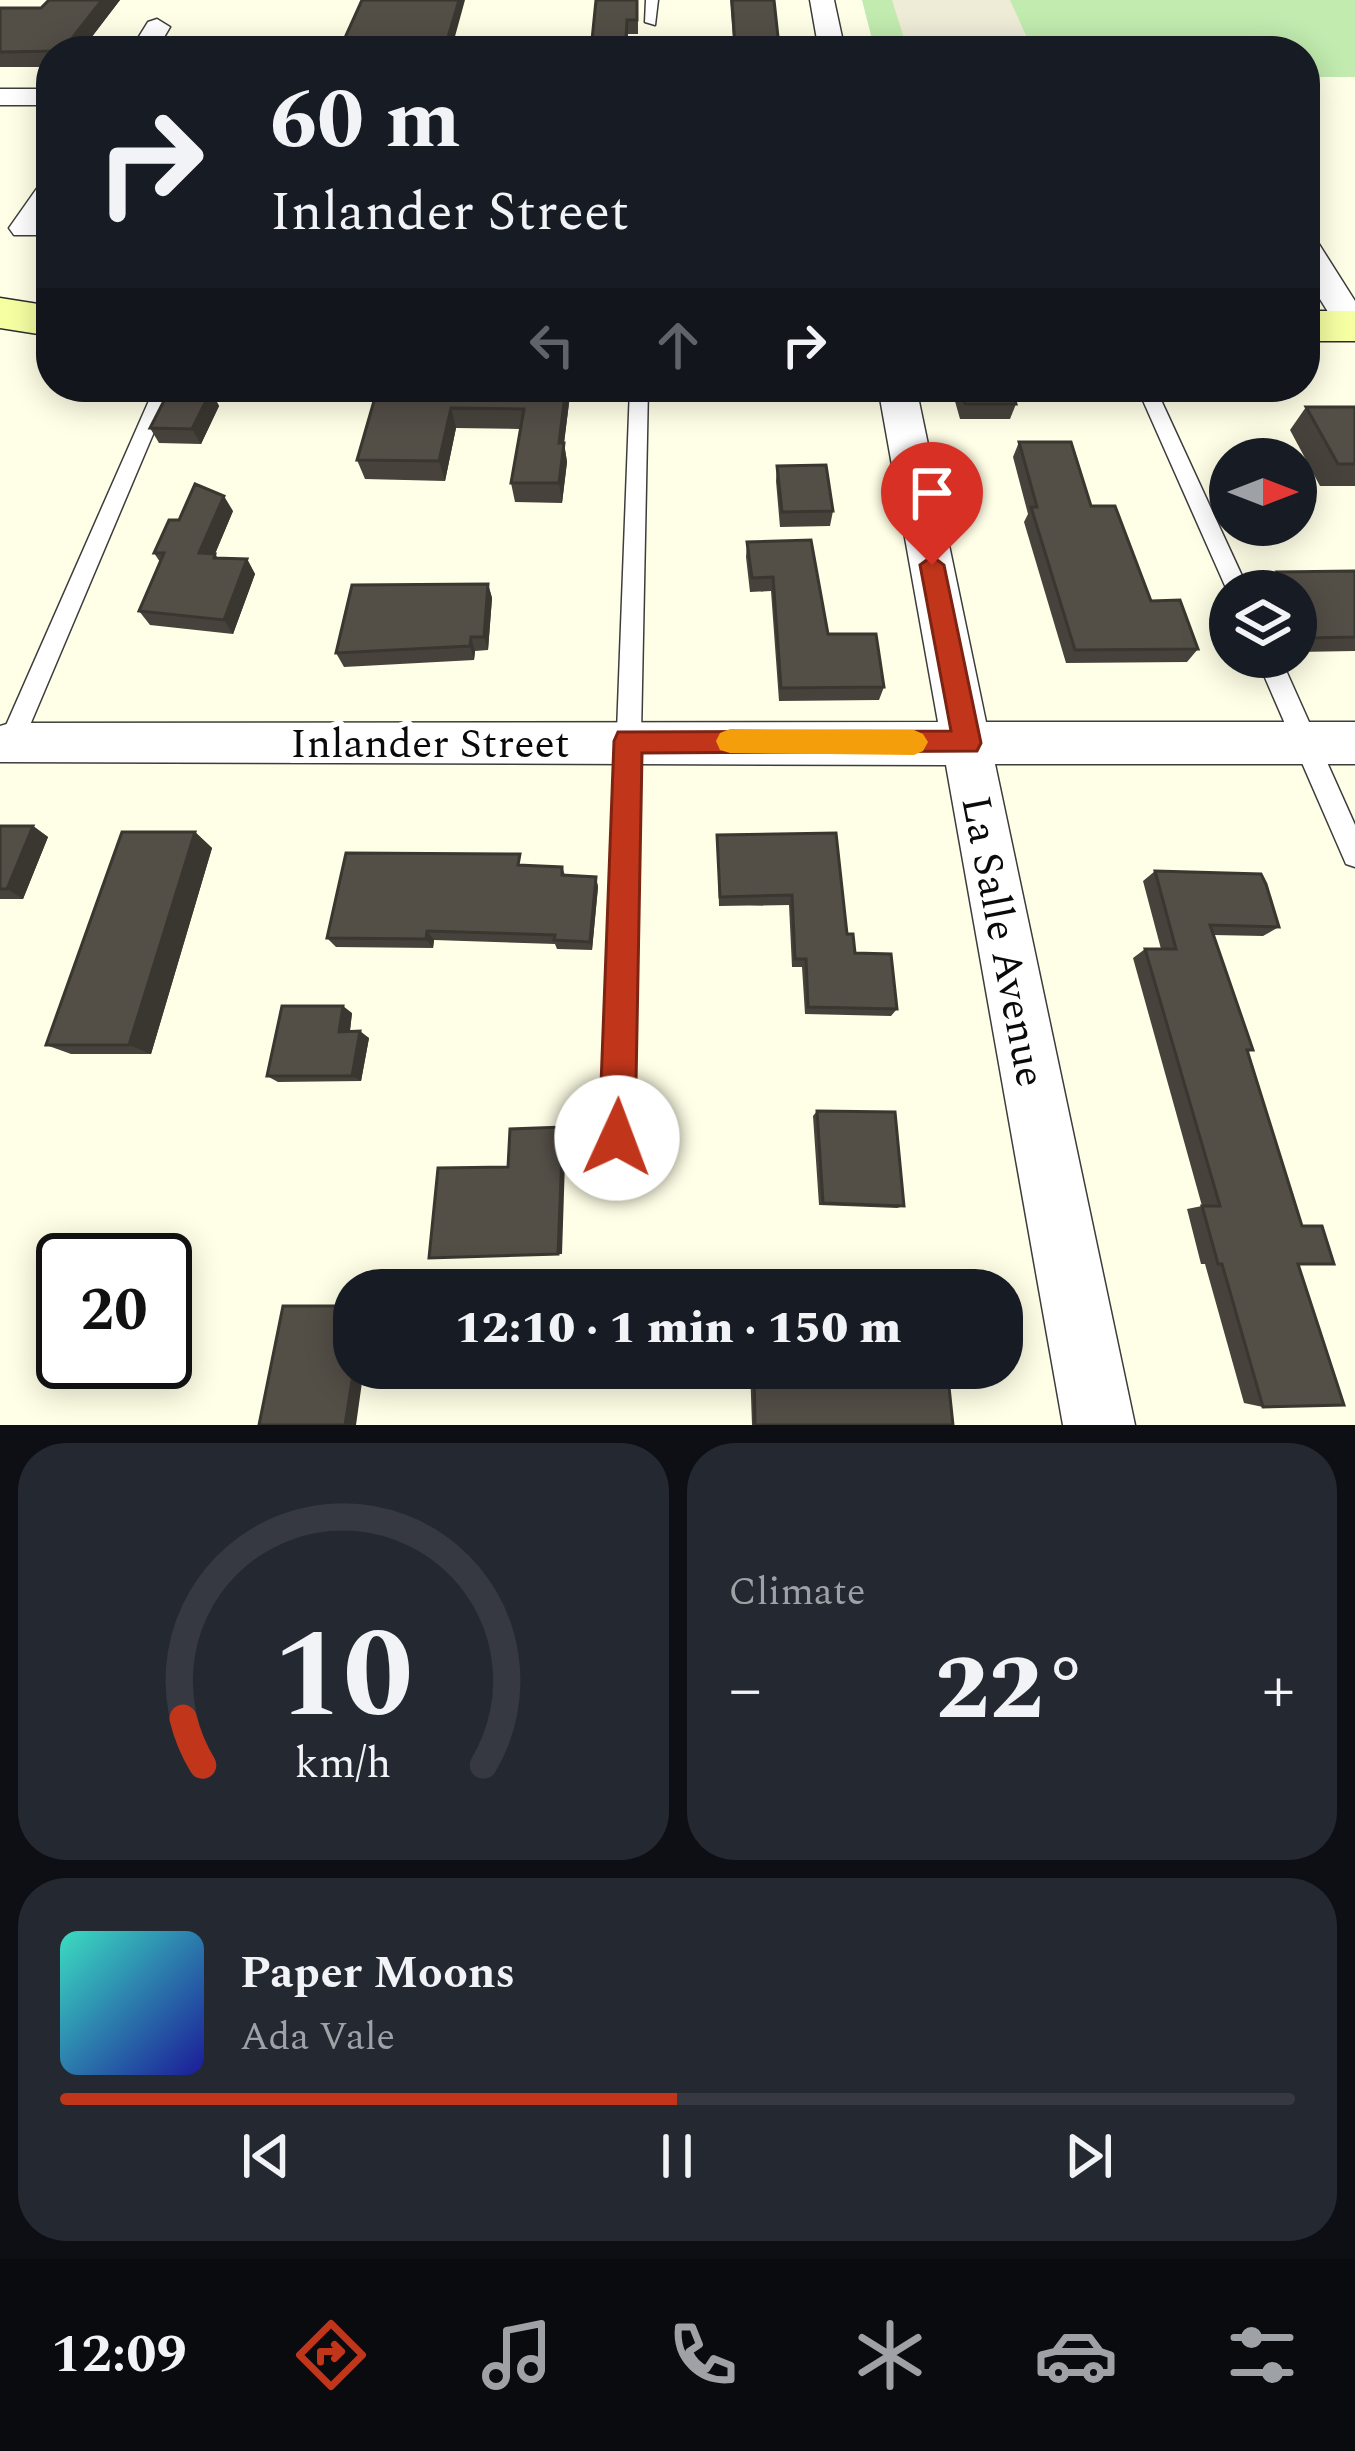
<!DOCTYPE html>
<html lang="en">
<head>
<meta charset="utf-8">
<style>
	:root { --surface:#171b24; --page:#242831; --text:#f1f3f6; --muted:#9ea1a6; --line:#363941; --accent:#c1361b }
	body { margin:0; font-family:Spectral,serif; background:var(--page); color:var(--text); height:100vh; display:flex; flex-direction:column; font-size:45px; white-space:nowrap }
	* { box-sizing:border-box; margin:0 }
	p { font-size:39px; color:var(--muted) }
	.icon { flex:none; width:66px; height:66px; fill:none; stroke:currentColor; stroke-width:2; stroke-linecap:round; stroke-linejoin:round }
	.map { position:relative; height:1425px; overflow:hidden }
	.sheet { display:flex; flex-direction:column; gap:18px; padding:18px; background:#0d0f14; flex:1 }
	.sheet>* { flex:none }
	.hud { position:absolute; left:36px; top:36px; width:1284px; height:366px; border-radius:48px; box-shadow:0 6px 30px #0003; background:#171b24; color:var(--text); overflow:hidden }
	.needle { width:78px; rotate:90deg }
	.buttons { position:absolute; left:1209px; top:438px; display:grid; gap:24px }
	.buttons a { display:grid; place-items:center; width:108px; height:108px; border-radius:50%; background:var(--surface); box-shadow:0 6px 30px #0003; font-size:60px }
	.speed { position:absolute; left:36px; top:1233px; display:flex; gap:24px; font-size:60px; font-weight:700; text-align:center }
	.speed>* { display:grid; place-content:center; width:156px; height:156px; border-radius:50%; background:var(--surface); box-shadow:0 6px 30px #0003; line-height:1 }
	.speed .limit { border:6px solid #111; border-radius:18px; background:#fff; color:#111 }
	.pin { position:absolute; display:grid; place-items:center; width:102px; height:102px; color:#fff; margin:-123px -51px; border-radius:50% 50% 50% 0; rotate:-45deg; box-shadow:0 0 12px #0007 }
	.pin .icon { rotate:45deg }
	.me { position:absolute; width:132px; margin:-66px; rotate:2deg; stroke-linejoin:round; filter:drop-shadow(0 0 9px #0008) }
	.turn { display:flex; align-items:center; gap:42px; height:252px; padding:0 36px; font-size:54px }
	.turn .icon { width:156px; height:156px; stroke-width:2.5 }
	.turn b { display:block; font-size:84px; line-height:102px }
	.lanes { display:flex; align-items:center; height:114px; padding:0 36px; background:#0003; justify-content:center; gap:60px; direction:ltr }
	.lanes .off { opacity:.35 }
	.big { font-size:90px; font-weight:800; line-height:1.1 }
	.sheet .widget { flex:1; display:flex; flex-direction:column; justify-content:center; gap:18px; min-width:0; padding:0 42px; border-radius:48px; background:var(--page) }
	.sheet .dial { align-items:center; gap:0 }
	.dial svg { height:312px; overflow:visible; fill:none; stroke:var(--line); stroke-width:7; stroke-linecap:round; text-anchor:middle }
	.dial text { fill:var(--text); stroke:none }
	.song { display:flex; align-items:center; gap:36px }
	.cover { width:144px; height:144px; border-radius:18px; background:linear-gradient(135deg,hsl(170 70% 55%),hsl(240 70% 35%)) }
	.played { height:12px; border-radius:6px; background:linear-gradient(90deg,var(--accent) 50%,var(--line) 50%) }
	.keys { display:flex; justify-content:space-around; direction:ltr }
	.heat { display:flex; justify-content:space-between; align-items:center; font-size:66px; direction:ltr }
	.sheet .tiles { flex:1; display:grid; gap:18px; grid-template-columns:1fr 1fr }
	.widget:last-child { grid-column:span 2 }
	.trip { position:absolute; left:333px; top:1269px; width:690px; height:120px; border-radius:48px; background:var(--surface); box-shadow:0 6px 30px #0003; font-weight:800; line-height:120px; text-align:center }
	.dock { display:flex; height:192px; justify-content:space-around; align-items:center; background:#090b0e; color:var(--muted) }
	.dock .icon { width:84px; height:84px }
	.dock .selected { color:var(--accent) }
	.dock b { font-size:54px; color:var(--text) }
	.map>svg:first-child { display:block }
</style>
</head>
<body>
<div class="map">
<svg width="1355" height="1425" viewBox="0 0 1355 1425">
	<rect width="100%" height="100%" fill="#ffffe7"/>
	<path fill="#c1ebaf" d="M862,0H1355V77H1305V51H875Z"/>
	<path fill="#eeecd7" d="M892,0H1010L1033,51H908Z"/>
	<g fill="none" stroke-linecap="round" stroke-linejoin="round">
		<defs>
			<path id="service" d="M646,0H658L655,25L645,22Z
				M155,387H173L22,744L19,752L10,755L1,752L0,739Z
				M630,387H648L632,1183L627,1194L616,1199L605,1194L600,1183Z
				M1137,387H1155L1249,591H1230V597Z
				M1256,657H1280L1355,825V867L1346,864Z"/>
			<path id="minor" d="M810,0H834L845,51H819Z
				M157,19L170,27L156,51H130L148,22Z
				M0,89H51V105H0Z
				M51,182V213L36,235H14L9,228L40,184Z
				M1305,238L1317,241L1355,301V339L1343,336L1305,275Z
				M878,387H916L986,722H1355V764H995L1135,1425H1063L946,765L0,762V726L10,723L938,722Z"/>
			<path id="secondary" d="M0,298L51,306V336L0,328Z
				M1305,311H1355V341H1305Z"/>
		</defs>
		<use href="#service" stroke="#3d3d3d" stroke-width="3"/>
		<use href="#minor" stroke="#3d3d3d" stroke-width="3"/>
		<use href="#secondary" stroke="#2c2c2c" stroke-width="3"/>
		<use href="#service" fill="#fff" fill-rule="evenodd"/>
		<use href="#minor" fill="#fff" fill-rule="evenodd"/>
		<use href="#secondary" fill="#f6ffa2" fill-rule="evenodd"/>
	</g>
	<path fill="#47433c" d="M49,0H120L81,51H51V67H0V8H41Z
		M638,0V34H628L627,51H593L592,40Z
		M730,0H774L778,51H734Z
		M378,387H571L564,443L567,462L562,503L515,502L511,483L520,429L456,428L445,481L365,479L357,460Z
		M951,387H1011L1016,404L1010,419H960Z
		M211,391L219,406L201,444L159,443L150,428Z
		M1306,407H1355V486H1320L1290,430Z
		M1019,442L1091,506L1151,601L1198,649L1187,662L1066,663L1024,522L1028,514L1013,457Z
		M777,466L833,511L830,526L780,527L776,481Z
		M233,511L215,554L218,558L247,559L255,574L233,634L150,625L139,611L160,562L154,553L179,520Z
		M747,542L828,634L884,687L879,700L779,701L771,591L750,592L746,557Z
		M1355,571V651L1296,652V591H1267L1264,586L1277,572Z
		M488,584L492,598L488,650L475,651L474,660L344,667L336,653Z
		M0,826H33L48,837L23,899H0Z
		M195,832L212,848L151,1054H71L46,1045Z
		M717,835L847,934L855,953L897,1009L891,1016L805,1014L802,967H792L789,905L719,906Z
		M524,866L562,867L565,875L596,877L598,887L592,950L557,949L555,944L434,940L433,948L336,947L327,938Z
		M1155,871L1279,927L1263,936L1213,935L1253,1050L1247,1052L1298,1264L1263,1407L1244,1403L1205,1264H1201L1187,1209L1202,1206L1133,958L1145,949H1161L1143,881Z
		M352,1013L350,1031L369,1038L361,1081L278,1082L267,1076Z
		M817,1111L904,1206L897,1208L819,1205L813,1116Z
		M750,1368H947L953,1425H752Z"/>
	<path fill="#3a3731" d="M102,0H120L81,51H62Z
		M459,0H465L451,51H444Z
		M566,387H571L564,443L567,462L562,503L559,483V443Z
		M211,391L219,406L201,444L192,429Z
		M451,408L456,428L445,481L439,461Z
		M224,496L233,511L209,568L199,553Z
		M247,559L255,574L233,634L224,620Z
		M488,584L492,598L488,650L484,637Z
		M471,637L475,651L474,660L470,646Z
		M33,826L48,837L23,899L7,889Z
		M195,832L212,848L151,1054L129,1045Z
		M596,877L598,887L592,950L590,942Z
		M427,931L434,940L433,948L426,939Z
		M343,1006L352,1013L349,1038L339,1032Z
		M360,1031L369,1038L361,1081L352,1076Z
		M563,1127L566,1131L562,1254H558Z
		M354,1368H364L356,1425H345Z"/>
	<path fill="#534e46" stroke="#3a3731" stroke-width="3" d="M49,0H102L62,51L0,52V8H41Z
		M362,0H459L444,51H339Z
		M596,0H637V20H627L626,40H592Z
		M732,0H774L779,46H735Z
		M378,387H566L559,443H564L559,483H511L524,409L451,408L439,461L357,460Z
		M960,387H1011L1016,404H965Z
		M170,389L211,391L192,429L150,428Z
		M1306,407H1355V464H1338Z
		M1019,442H1071L1091,506H1115L1151,601L1180,600L1198,649L1075,650L1031,507H1037Z
		M826,465L833,511L782,512L777,466Z
		M195,484L224,496L199,553L215,554L214,558L247,559L224,620L139,611L164,553H154L169,520H179Z
		M811,540L828,634H876L884,687L781,688L773,577L752,578L747,542Z
		M1355,571V637L1308,638L1296,613V591H1286L1277,572Z
		M488,584L484,637H471L470,646L336,653L352,585Z
		M0,826H33L7,889H0Z
		M122,832H195L129,1045H46Z
		M836,833L847,934H853L855,953L891,954L897,1009L808,1007L806,959H795L792,895L720,897L717,835Z
		M346,853L520,854L518,865L562,867V875L596,877L590,942L554,940L555,935L427,931L426,939L327,938Z
		M1155,871L1261,874L1266,884L1279,927L1210,925L1253,1050H1247L1302,1226H1322L1334,1264H1298L1344,1405L1263,1407L1222,1264H1218L1202,1206H1220L1145,949H1176Z
		M282,1006H343L339,1032L360,1031L352,1076H267Z
		M817,1111L895,1112L904,1206L823,1203Z
		M563,1127L558,1254L429,1258L438,1168L508,1167L510,1129Z
		M283,1306H354V1368L345,1425H259Z
		M754,1368H947L953,1425H755Z"/>
	<path fill="#c1361b" stroke="#7d2312" stroke-width="3" d="M932,556L944,565L981,743L977,751L642,753L635,1138L630,1151L617,1156L605,1151L599,1138L614,741L618,732L951,731L920,565Z"/>
	<path fill="#f59e0b" d="M730,729L914,730L923,734L928,742L923,751L914,755L730,753L720,750L716,741L720,733Z"/>
	<g text-anchor="middle" stroke-width="12" stroke-linejoin="round" paint-order="stroke">
		<g font-size="42" fill="#0a0a0a" stroke="#fff">
			<text x="430" y="757">Inlander Street</text>
			<text transform="translate(1005 941) rotate(79)" y="15">La Salle Avenue</text>
		</g>
	</g>
</svg>
<div class="buttons">
<a><svg class="needle" viewBox="-14 -14 28 28"><path d="M0-13l5 13h-10z" fill="#e53935"/><path d="M0 13l5-13h-10z" fill="#9ea1a6"/></svg></a>
<a><svg class="icon" aria-label="layers" viewBox="0 0 24 24"><path d="M12 4l9 5-9 5-9-5zM3 14l9 5 9-5"/></svg></a>
</div>
<div class="speed"><div class="limit">20</div></div>
<div class="pin" style="left:932px;top:565px;background:#d93025"><svg class="icon" aria-label="arrive" viewBox="0 0 24 24"><path d="M6 21V4h12l-3 4 3 4H6"/></svg></div>
<svg class="me" style="left:617px;top:1138px" viewBox="-20 -20 40 40"><circle r="19" fill="#fff"/><path d="M0-13L10 11 0 6-10 11z" fill="#c1361b"/></svg>
<div class="trip">12:10 · 1 min · 150 m</div>
<div class="hud">
<div class="turn"><svg class="icon" aria-label="right" viewBox="0 0 24 24"><path d="M7 20v-9h11M14 6l5 5-5 5"/></svg><div><b>60 m</b>Inlander Street</div></div>
<div class="lanes"><svg class="icon off" aria-label="left" viewBox="0 0 24 24"><path d="M17 20v-9H6M10 6l-5 5 5 5"/></svg><svg class="icon off" aria-label="ahead" viewBox="0 0 24 24"><path d="M12 20V5M6 11l6-6 6 6"/></svg><svg class="icon" aria-label="right" viewBox="0 0 24 24"><path d="M7 20v-9h11M14 6l5 5-5 5"/></svg></div>
</div>
</div>
<section class="sheet">
<div class="tiles">
<div class="widget dial"><svg viewBox="0 0 100 80">
<path d="M14 69A42 42 0 1 1 86 69"/>
<path d="M14 69A42 42 0 0 1 9 57" stroke="#c1361b"/>
<text x="50" y="56" font-size="32" font-weight="700">10</text>
<text x="50" y="72" font-size="11">km/h</text>
</svg></div>
<div class="widget"><p>Climate</p>
<div class="heat"><a>−</a><b class="big">22°</b><a>+</a></div>
</div>
<div class="widget">
<div class="song"><i class="cover"></i><div><b>Paper Moons</b><p>Ada Vale</p></div></div>
<div class="played"></div>
<div class="keys"><svg class="icon" aria-label="previous" viewBox="0 0 24 24"><path d="M18 5L8 12l10 7zM5 5v14"/></svg><svg class="icon" aria-label="pause" viewBox="0 0 24 24"><path d="M8 5v14M16 5v14"/></svg><svg class="icon" aria-label="next" viewBox="0 0 24 24"><path d="M6 5l10 7-10 7zM19 5v14"/></svg></div>
</div>
</div>
</section>
<nav class="dock">
<b>12:09</b>
<svg class="icon selected" aria-label="directions" viewBox="0 0 24 24"><path d="M12 3l9 9-9 9-9-9zM9 14v-3h6M13 9l2 2-2 2"/></svg>
<svg class="icon" aria-label="music" viewBox="0 0 24 24"><path d="M9 18V5l10-2v13"/><circle cx="6" cy="18" r="3"/><circle cx="16" cy="16" r="3"/></svg>
<svg class="icon" aria-label="phone" viewBox="0 0 24 24"><path d="M5 4h4l2 5-3 2q2 4 5 5l2-3 5 2v4C11 20 4 13 5 4z"/></svg>
<svg class="icon" aria-label="climate" viewBox="0 0 24 24"><path d="M12 3v18M4 7l16 10M4 17L20 7"/></svg>
<svg class="icon" aria-label="car" viewBox="0 0 24 24"><path d="M5 17H2v-5l4-1 3-4h7l3 4 3 1v5h-3M9 17h6M6 11h13"/><circle cx="7" cy="17" r="2"/><circle cx="17" cy="17" r="2"/></svg>
<svg class="icon" aria-label="filters" viewBox="0 0 24 24"><path d="M4 7h16M4 17h16"/><circle cx="9" cy="7" r="2"/><circle cx="15" cy="17" r="2"/></svg>
</nav>
</body>
</html>
